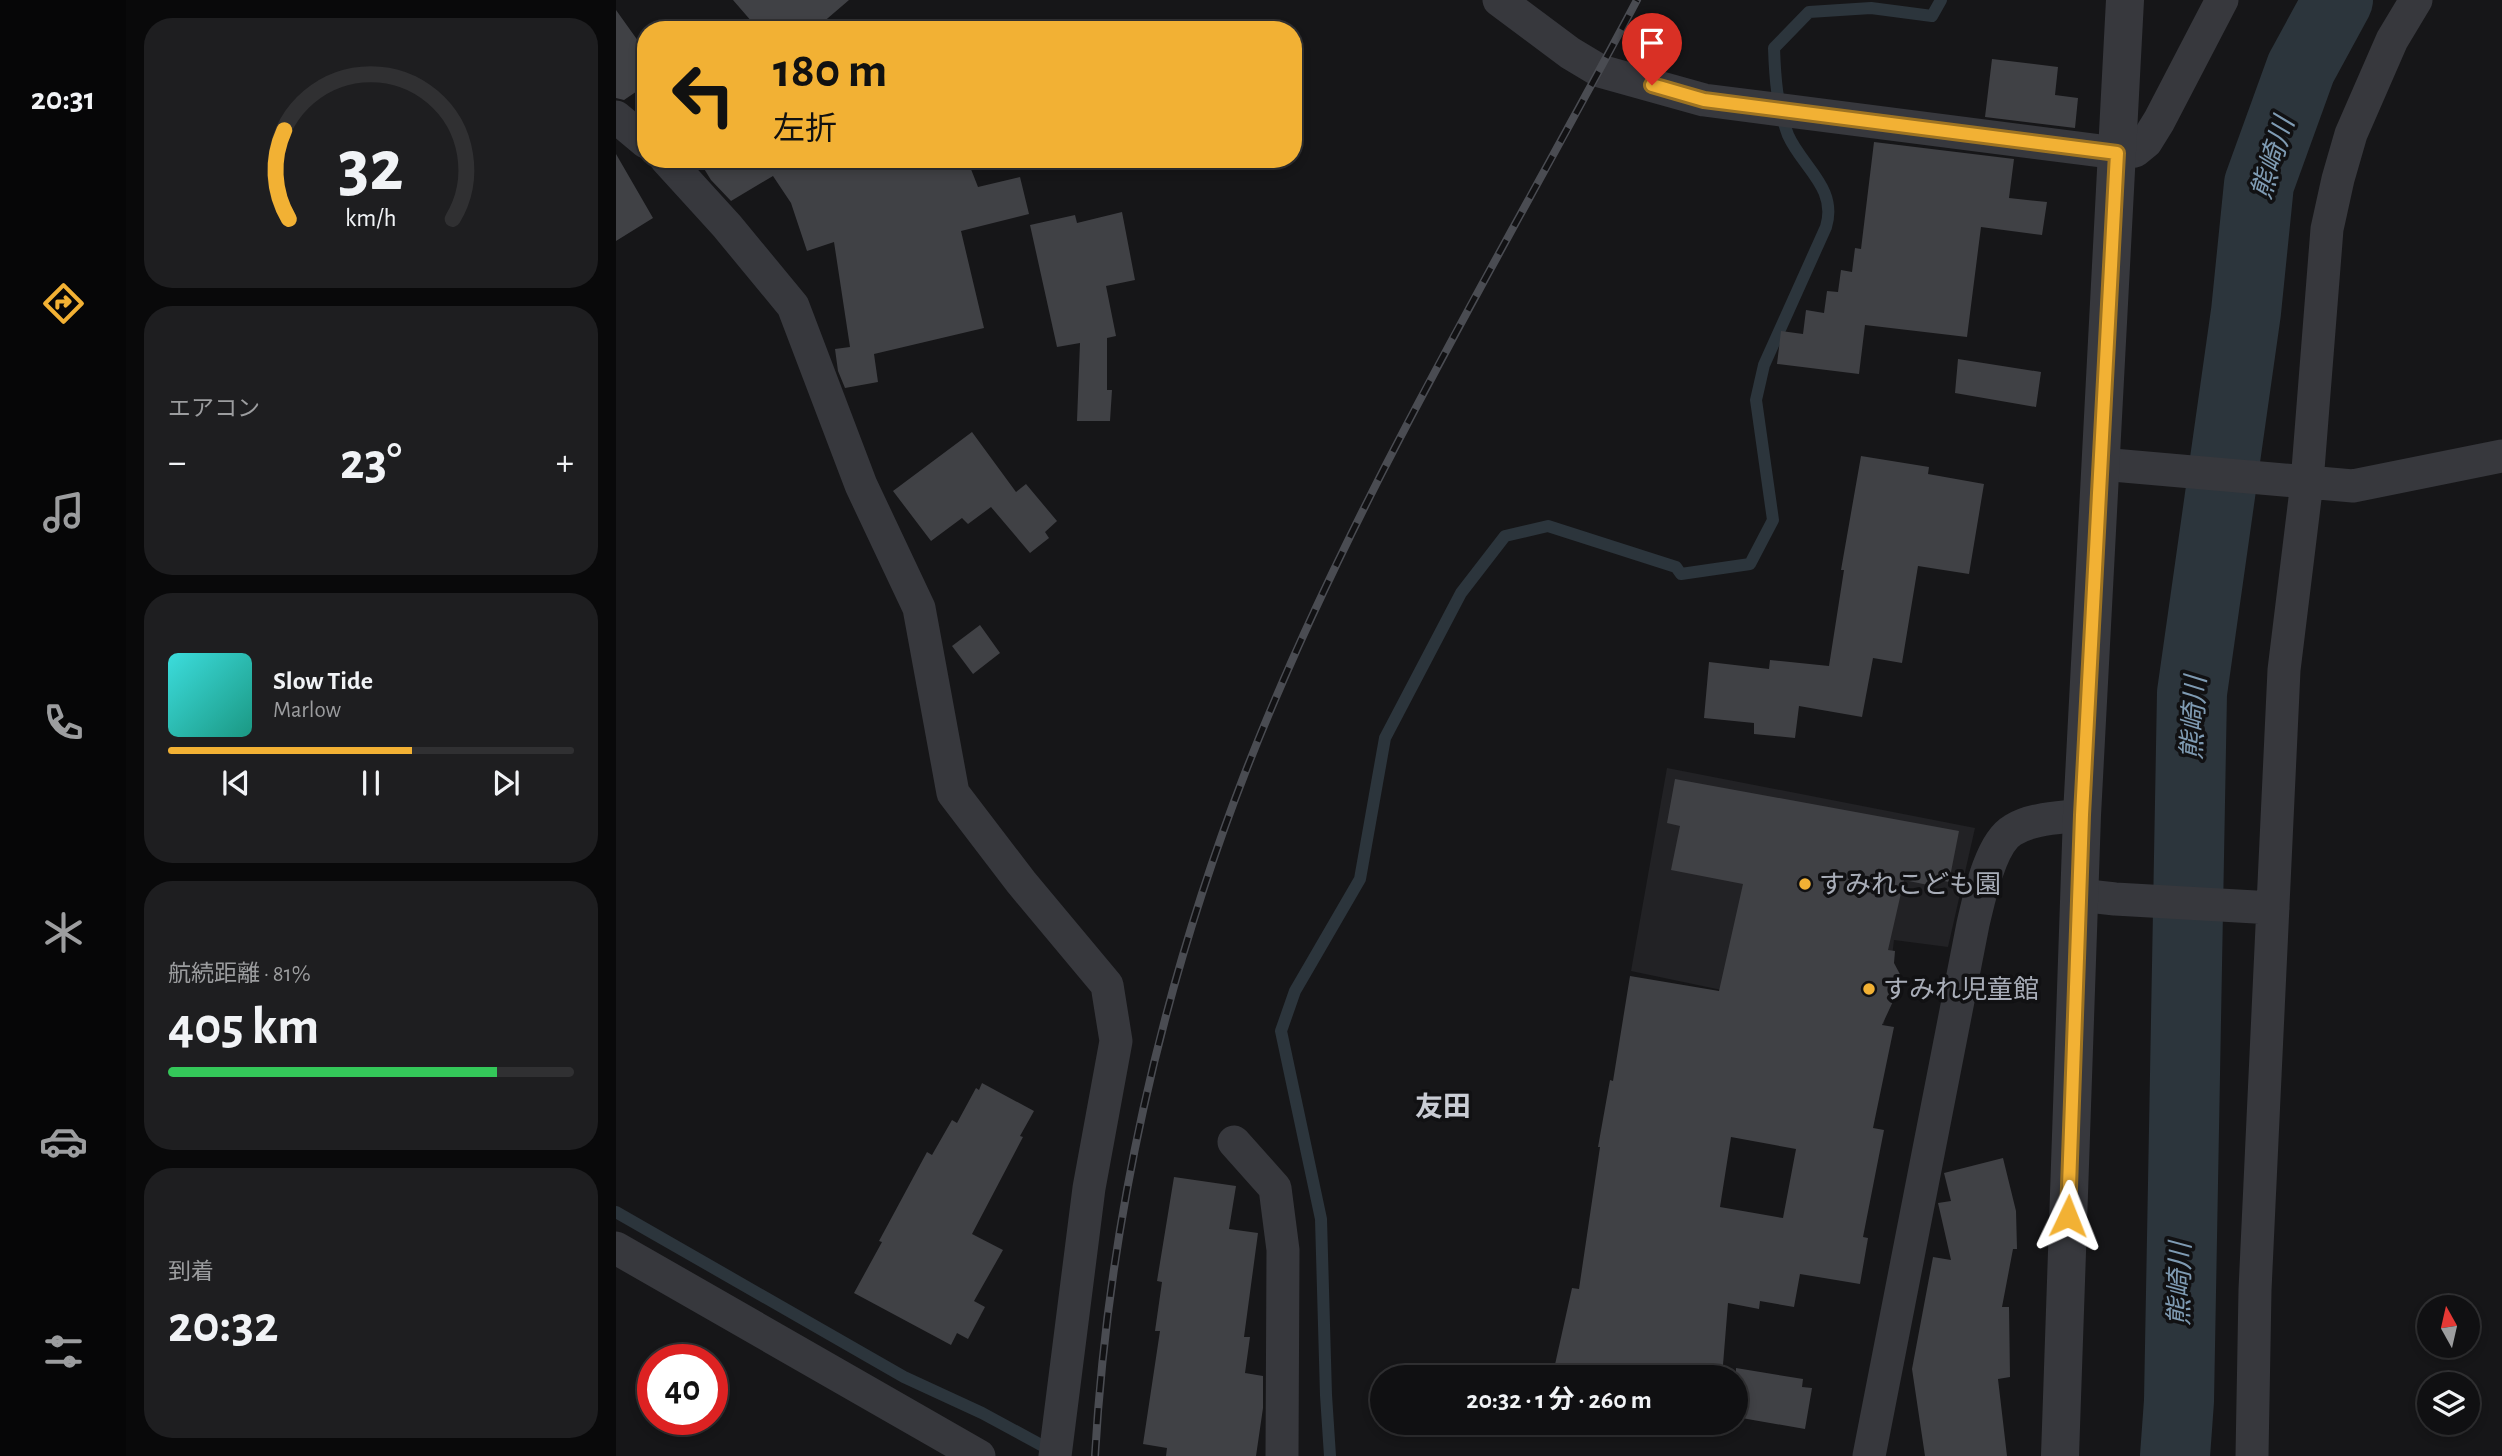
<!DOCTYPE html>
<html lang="ja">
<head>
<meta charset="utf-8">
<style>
	:root { --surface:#101012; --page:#1e1e20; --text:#f1f3f6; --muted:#9c9d9f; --line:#303032; --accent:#f2b134 }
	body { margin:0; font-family:"Alegreya Sans","Noto Sans JP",sans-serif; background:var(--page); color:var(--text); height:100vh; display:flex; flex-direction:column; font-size:26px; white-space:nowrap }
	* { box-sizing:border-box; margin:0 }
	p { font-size:23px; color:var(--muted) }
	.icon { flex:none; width:38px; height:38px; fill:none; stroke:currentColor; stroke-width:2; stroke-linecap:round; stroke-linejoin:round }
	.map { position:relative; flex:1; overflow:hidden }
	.sheet { display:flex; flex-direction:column; gap:18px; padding:18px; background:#09090a; width:490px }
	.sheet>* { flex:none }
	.guide { position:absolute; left:21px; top:21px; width:665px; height:147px; border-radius:28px; box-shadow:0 4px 10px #0003,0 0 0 2px var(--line); background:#f2b134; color:#111; overflow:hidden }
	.needle { width:46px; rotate:352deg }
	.controls { position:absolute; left:1801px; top:1295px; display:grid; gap:14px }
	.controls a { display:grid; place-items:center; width:63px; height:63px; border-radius:50%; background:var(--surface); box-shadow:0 4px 10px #0003,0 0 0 2px var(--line); font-size:35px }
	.speed { position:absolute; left:21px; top:1344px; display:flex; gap:14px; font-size:35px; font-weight:700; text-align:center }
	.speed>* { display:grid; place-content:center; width:91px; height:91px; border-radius:50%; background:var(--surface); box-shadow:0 4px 10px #0003,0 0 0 2px var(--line); line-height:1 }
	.speed .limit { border:10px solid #d22; background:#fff; color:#111 }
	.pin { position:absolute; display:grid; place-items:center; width:60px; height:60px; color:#fff; margin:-72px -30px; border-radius:50% 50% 50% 0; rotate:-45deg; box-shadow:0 0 7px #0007 }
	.pin .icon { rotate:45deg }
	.me { position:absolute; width:77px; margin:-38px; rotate:2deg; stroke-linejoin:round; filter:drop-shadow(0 0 5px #0008) }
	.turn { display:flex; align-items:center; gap:24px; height:147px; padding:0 21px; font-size:32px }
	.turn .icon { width:91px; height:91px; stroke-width:2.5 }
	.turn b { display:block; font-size:49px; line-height:60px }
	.big { font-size:52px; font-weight:700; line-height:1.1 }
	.sheet .tile { flex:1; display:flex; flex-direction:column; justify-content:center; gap:10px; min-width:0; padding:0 24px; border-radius:28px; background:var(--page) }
	.sheet .dial { align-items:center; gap:0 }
	.dial svg { height:182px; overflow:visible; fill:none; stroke:var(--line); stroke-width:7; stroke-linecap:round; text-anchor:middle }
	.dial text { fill:var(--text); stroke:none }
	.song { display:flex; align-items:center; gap:21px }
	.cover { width:84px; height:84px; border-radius:10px; background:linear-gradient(135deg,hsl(180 70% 55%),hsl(170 70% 35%)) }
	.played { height:7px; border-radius:4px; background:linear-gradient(90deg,var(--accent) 60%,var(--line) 60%) }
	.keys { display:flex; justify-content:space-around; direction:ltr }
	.heat { display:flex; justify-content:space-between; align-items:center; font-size:38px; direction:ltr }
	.charge { height:10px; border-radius:5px; background:linear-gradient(90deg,#34c759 81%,var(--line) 0) }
	.trip { position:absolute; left:754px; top:1365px; width:378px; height:70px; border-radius:35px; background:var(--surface); box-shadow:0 4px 10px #0003,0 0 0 2px var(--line); font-weight:700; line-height:70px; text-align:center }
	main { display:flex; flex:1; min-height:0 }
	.tab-bar { display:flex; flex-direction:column; width:126px; justify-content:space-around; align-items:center; background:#060607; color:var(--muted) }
	.tab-bar .icon { width:49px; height:49px }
	.tab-bar .current { color:var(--accent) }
	.tab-bar b { font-size:32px; color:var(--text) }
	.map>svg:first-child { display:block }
</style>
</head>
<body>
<main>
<nav class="tab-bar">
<b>20:31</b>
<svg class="icon current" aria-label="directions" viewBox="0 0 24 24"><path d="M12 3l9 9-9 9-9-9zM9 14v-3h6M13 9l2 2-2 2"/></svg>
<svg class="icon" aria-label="music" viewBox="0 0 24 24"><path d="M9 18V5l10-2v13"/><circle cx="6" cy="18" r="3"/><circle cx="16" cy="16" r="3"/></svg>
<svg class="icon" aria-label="phone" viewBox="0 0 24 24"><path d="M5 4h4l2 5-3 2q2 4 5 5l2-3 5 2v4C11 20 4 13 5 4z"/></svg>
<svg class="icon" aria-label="climate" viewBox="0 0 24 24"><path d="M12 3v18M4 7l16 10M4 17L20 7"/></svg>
<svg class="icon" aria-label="car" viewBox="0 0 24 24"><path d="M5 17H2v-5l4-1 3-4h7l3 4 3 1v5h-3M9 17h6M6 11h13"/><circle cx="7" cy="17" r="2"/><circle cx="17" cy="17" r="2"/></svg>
<svg class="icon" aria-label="filters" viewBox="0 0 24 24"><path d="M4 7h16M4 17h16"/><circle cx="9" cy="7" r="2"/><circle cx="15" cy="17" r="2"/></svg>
</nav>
<section class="sheet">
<div class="tile dial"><svg viewBox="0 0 100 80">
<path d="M14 69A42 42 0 1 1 86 69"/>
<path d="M14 69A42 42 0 0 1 12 30" stroke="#f2b134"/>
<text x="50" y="56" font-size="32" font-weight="700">32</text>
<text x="50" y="72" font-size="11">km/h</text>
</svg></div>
<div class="tile"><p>エアコン</p>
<div class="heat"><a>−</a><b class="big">23°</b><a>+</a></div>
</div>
<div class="tile">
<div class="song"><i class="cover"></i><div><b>Slow Tide</b><p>Marlow</p></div></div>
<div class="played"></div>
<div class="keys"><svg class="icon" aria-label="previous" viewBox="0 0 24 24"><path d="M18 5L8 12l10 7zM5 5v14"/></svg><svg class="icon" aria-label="pause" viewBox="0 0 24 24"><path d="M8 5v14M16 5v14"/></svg><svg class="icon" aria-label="next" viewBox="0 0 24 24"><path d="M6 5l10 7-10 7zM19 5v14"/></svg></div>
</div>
<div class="tile"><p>航続距離 · 81%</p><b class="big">405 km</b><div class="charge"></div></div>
<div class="tile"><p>到着</p><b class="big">20:32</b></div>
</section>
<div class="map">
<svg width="1886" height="1456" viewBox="0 0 1886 1456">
	<rect width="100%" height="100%" fill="#161618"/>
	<path fill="#222225" d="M1051,768L1359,828L1332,947L1278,940L1268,1024L1015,971Z"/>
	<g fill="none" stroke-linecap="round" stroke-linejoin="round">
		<path stroke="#2c353c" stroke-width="12" d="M0,1212L288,1377L366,1413L438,1452
			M714,1456L710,1395L705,1219L665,1031L679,991L744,879L769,738L845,593L889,536L932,526L1060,567L1065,574L1134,564L1157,520L1140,400L1148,365L1210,227C1222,188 1186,167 1172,135C1161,106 1159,78 1158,48L1193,12L1255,8L1316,16L1325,0"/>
		<path stroke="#2c353c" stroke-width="70" d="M1559,1456L1563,1401L1576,693L1630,312L1643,184L1685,68L1722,0"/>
	</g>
	<path fill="#404145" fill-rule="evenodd" d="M117,0H233L198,30H143Z
		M0,10L30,52V85L8,100L0,98Z
		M1376,59L1442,67L1439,95L1462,98L1459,128L1369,117Z
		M1258,142L1398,159L1393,198L1431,202L1426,235L1365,227L1351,337L1249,325L1243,374L1161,364L1165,331L1187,334L1190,310L1208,313L1211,291L1222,292L1225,270L1236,272L1239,248L1245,249Z
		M0,154L37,218L0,241Z
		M82,159H351L362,187L404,177L413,214L345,231L368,328L258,354L262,382L229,388L222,371L219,349L234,347L218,242L191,251L175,203L157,176L115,201L95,180Z
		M506,212L519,280L490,286L500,336L491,338V390H496L494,421H461L464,343L441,347L414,225L459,215L461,223Z
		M1342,359L1425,372L1420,407L1339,393Z
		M356,432L400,492L410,484L441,521L429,532L433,538L414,553L375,507L352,524L346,518L315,541L277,491Z
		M1245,456L1313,467L1312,474L1368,484L1353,574L1302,566L1286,663L1257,658L1246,717L1183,706L1179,738L1138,734V723L1088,718L1093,662L1153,669L1154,660L1213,666L1228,570H1225Z
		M364,625L384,653L357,674L336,646Z
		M1059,779L1343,831L1333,882L1313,878L1312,885L1288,880L1272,950L1279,951L1278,963L1287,980L1266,1025L1278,1027L1257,1128L1268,1130L1247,1237L1252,1238L1244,1284L1184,1274L1178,1307L1144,1301L1143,1309L1112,1303L1106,1377H975L938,1369L956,1288L963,1289L984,1147H982L994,1080L997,1081L1014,976L1103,991L1127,884L1055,870L1064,826L1051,823ZM1115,1137L1180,1149L1167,1218L1104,1207Z
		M366,1083L418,1111L404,1136L407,1137L356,1234L387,1250L358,1301L369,1307L352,1339L341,1333L335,1345L238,1293L266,1242L263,1241L311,1152L316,1155L336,1120L341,1123L360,1088L363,1090Z
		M1387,1158L1400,1211L1401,1249H1397L1386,1307H1393L1394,1377L1382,1379L1391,1456H1309L1296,1369L1317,1257L1335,1260L1322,1203L1335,1201L1328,1173Z
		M558,1177L620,1186L613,1229L642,1233L628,1337H634L629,1373L647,1376V1408L640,1456H550L551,1448L527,1444L544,1331H539L546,1282L541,1281Z
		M1120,1368L1187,1379L1186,1387L1196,1388L1189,1429L1120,1417Z"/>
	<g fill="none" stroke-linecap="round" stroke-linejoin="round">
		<path stroke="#37383d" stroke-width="33" d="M883,0L954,53L984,71L1088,100L1501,153L1519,151L1530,142L1543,121L1606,0
			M0,117L30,142
			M50,159L111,226L177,306L245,485L303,608L337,793L405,882L491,985L500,1041L473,1188L439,1456
			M1485,464L1737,486L1886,456
			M1463,895L1499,899L1657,908
			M618,1142L659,1188L667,1250L666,1456
			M0,1248L363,1456
			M1253,1456L1357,924C1363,899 1374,843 1397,830C1416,818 1444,818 1466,815
			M1636,1456L1639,1290L1668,670L1691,482L1711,229L1722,179L1735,134L1776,40L1800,0"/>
		<path stroke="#37383d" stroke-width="38" d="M1444,1456L1466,815L1509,0"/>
		<defs>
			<path id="rail" d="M479,1456C492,1225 545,989 629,773C734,504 886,255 1021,0"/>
		</defs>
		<use href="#rail" stroke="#4a4c52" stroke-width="8"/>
		<use href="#rail" stroke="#111113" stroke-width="5" stroke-dasharray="16" stroke-linecap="butt"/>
	</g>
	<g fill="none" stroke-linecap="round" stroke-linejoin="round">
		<defs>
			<path id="route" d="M1036,85L1088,100L1501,153L1466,815L1452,1216"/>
		</defs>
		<use href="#route" stroke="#9d7322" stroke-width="18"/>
		<use href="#route" stroke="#f2b134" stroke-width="12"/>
	</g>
	<g fill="#f2b134" stroke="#111113" stroke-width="2.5">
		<circle cx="1189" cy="884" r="7"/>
		<circle cx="1253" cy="989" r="7"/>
	</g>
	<g text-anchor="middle" stroke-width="7" stroke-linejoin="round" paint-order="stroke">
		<g font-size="26" fill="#a8adb8" stroke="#111113" text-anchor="start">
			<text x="1203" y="893">すみれこども園</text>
			<text x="1267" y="998">すみれ児童館</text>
		</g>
		<g font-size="28" font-style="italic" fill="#7f9bb3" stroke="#111113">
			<text transform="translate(1656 158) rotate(-73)" y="10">熊崎川</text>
			<text transform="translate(1577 718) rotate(-87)" y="10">熊崎川</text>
			<text transform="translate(1563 1284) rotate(-89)" y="10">熊崎川</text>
		</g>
		<g font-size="28" font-weight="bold" fill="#c9ccd4" stroke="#111113">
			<text x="827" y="1116">友田</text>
		</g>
	</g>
</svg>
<div class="controls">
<a><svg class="needle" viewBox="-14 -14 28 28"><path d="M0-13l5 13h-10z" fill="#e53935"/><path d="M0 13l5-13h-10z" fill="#9c9d9f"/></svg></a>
<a><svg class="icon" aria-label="layers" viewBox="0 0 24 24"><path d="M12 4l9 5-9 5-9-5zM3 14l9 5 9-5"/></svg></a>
</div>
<div class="speed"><div class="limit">40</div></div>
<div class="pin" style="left:1036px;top:85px;background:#d93025"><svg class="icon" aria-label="arrive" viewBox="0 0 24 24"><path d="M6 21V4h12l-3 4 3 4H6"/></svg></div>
<svg class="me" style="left:1452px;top:1216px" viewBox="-20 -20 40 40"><path d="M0-17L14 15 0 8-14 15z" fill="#f2b134" stroke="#fff" stroke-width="4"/></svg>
<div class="trip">20:32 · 1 分 · 260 m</div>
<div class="guide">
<div class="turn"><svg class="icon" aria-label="left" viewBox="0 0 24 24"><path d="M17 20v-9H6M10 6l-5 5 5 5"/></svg><div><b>180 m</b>左折</div></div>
</div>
</div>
</main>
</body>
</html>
